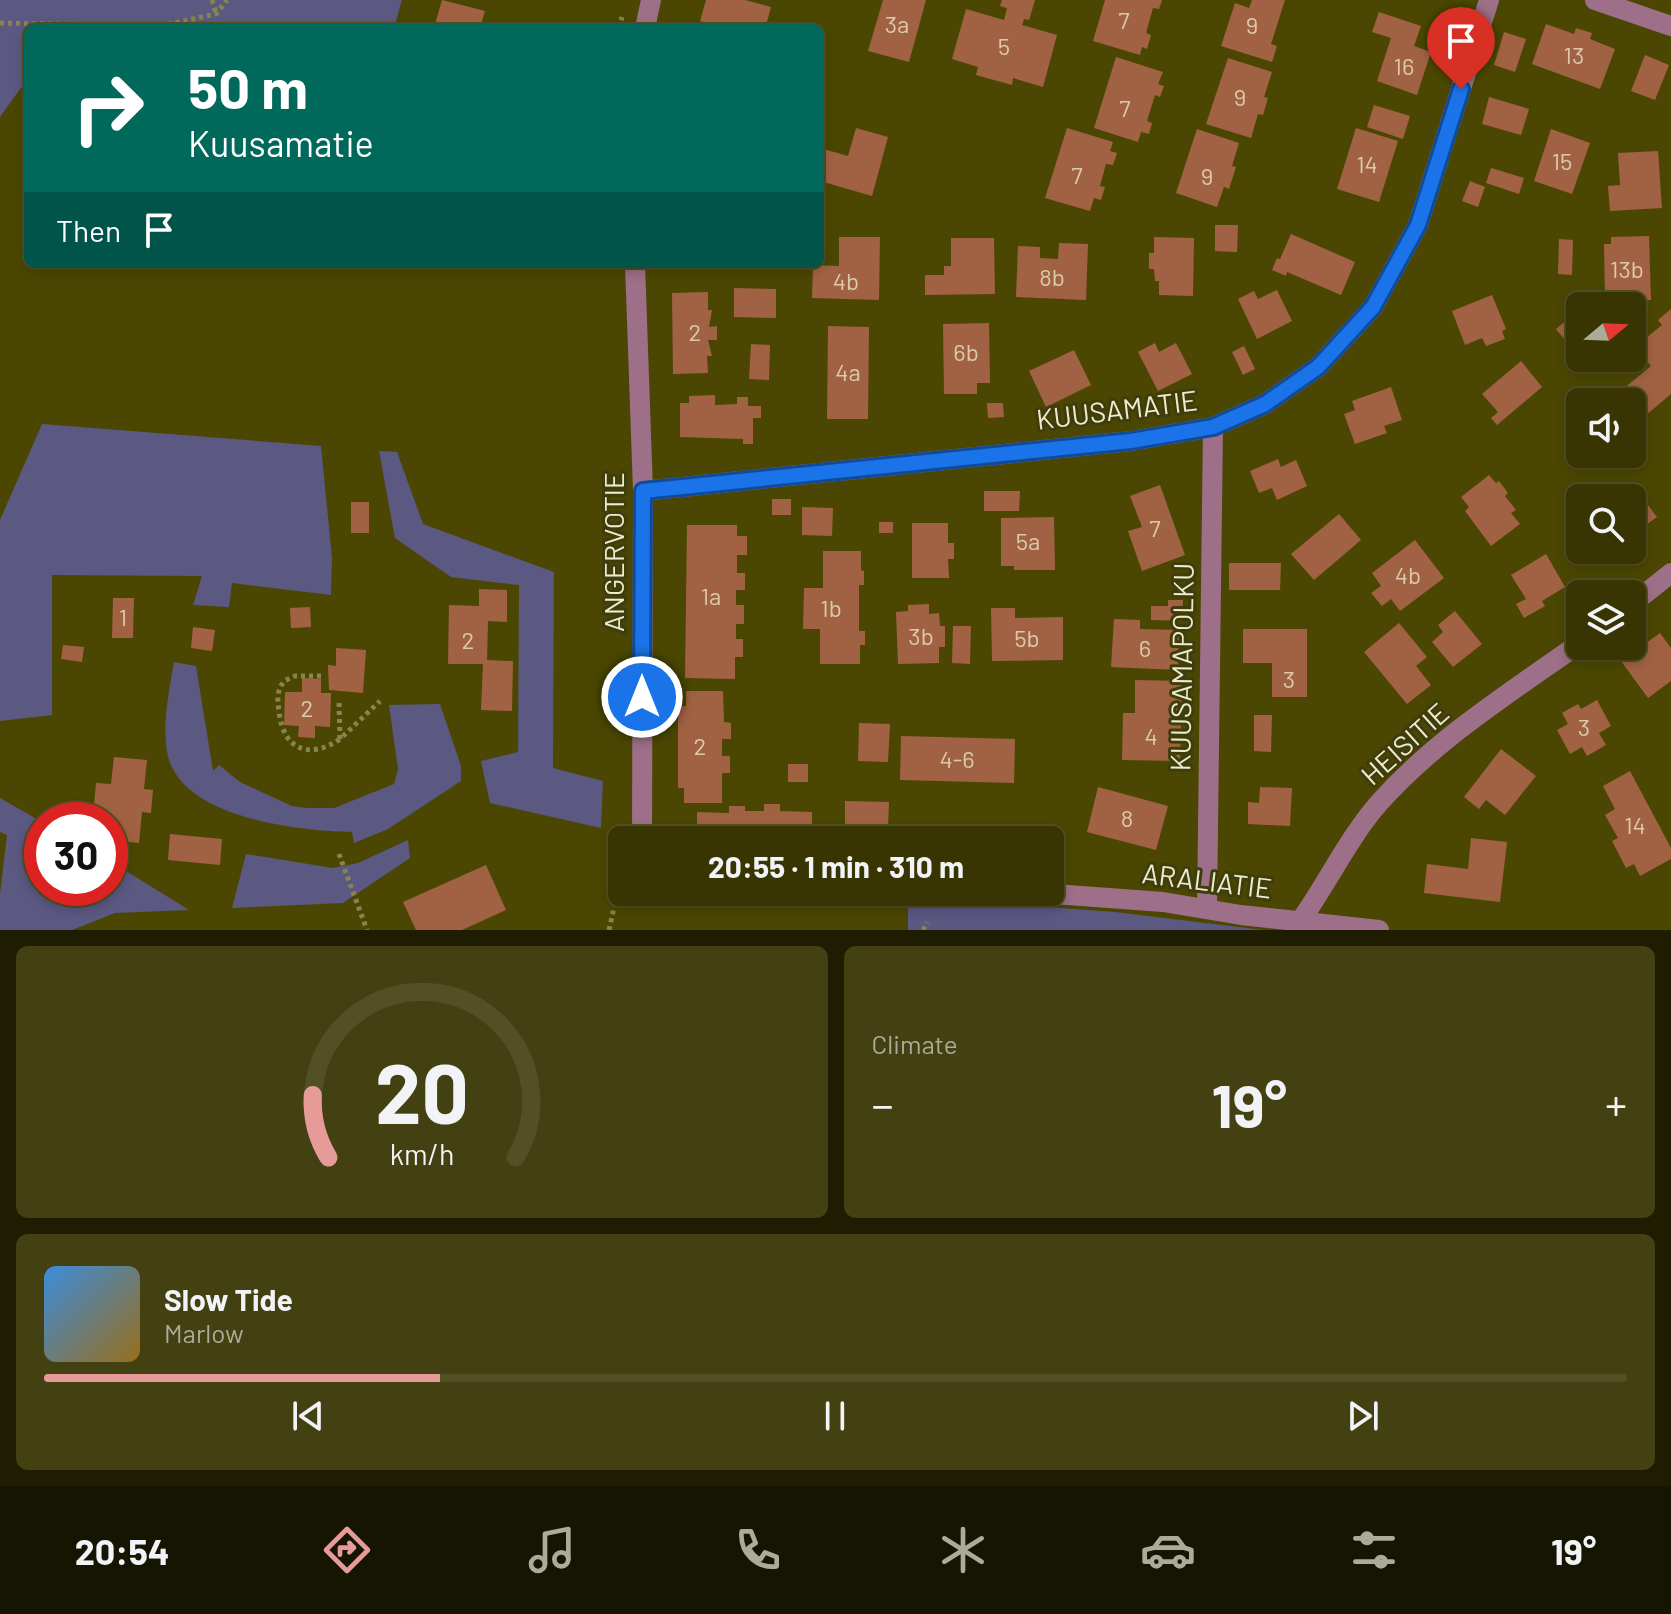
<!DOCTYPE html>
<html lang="en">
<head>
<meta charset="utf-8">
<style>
	:root { --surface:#383502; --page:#434011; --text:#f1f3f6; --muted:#abab99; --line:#525024; --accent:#e69b98 }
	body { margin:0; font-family:Barlow,sans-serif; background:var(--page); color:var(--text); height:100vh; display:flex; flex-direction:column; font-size:30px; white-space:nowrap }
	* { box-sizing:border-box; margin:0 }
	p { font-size:26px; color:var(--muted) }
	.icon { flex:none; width:44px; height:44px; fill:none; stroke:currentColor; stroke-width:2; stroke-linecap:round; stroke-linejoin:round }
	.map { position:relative; height:930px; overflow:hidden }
	.details { display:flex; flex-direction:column; gap:16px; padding:16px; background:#1f1d01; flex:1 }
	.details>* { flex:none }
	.hud { position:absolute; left:24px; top:24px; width:800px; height:244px; border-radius:12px; box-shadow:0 4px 12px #0003,0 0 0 2px var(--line); background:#00695c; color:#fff; overflow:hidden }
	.needle { width:52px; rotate:71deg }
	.fabs { position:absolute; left:1566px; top:292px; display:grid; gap:16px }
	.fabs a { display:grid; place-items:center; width:80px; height:80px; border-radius:12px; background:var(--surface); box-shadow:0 4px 12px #0003,0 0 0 2px var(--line); font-size:40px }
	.speed { position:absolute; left:24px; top:802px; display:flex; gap:16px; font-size:40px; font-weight:700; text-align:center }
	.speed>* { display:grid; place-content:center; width:104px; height:104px; border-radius:50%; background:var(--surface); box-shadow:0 4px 12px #0003,0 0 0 2px var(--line); line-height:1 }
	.speed .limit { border:12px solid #d22; background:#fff; color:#111 }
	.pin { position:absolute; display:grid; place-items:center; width:68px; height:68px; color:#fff; margin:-82px -34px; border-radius:50% 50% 50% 0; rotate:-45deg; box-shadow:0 0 8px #0007 }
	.pin .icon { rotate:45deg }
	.me { position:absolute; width:88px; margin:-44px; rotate:0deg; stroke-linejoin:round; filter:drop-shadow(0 0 6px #0008) }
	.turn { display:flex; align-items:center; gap:28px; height:168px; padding:0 32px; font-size:36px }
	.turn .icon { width:104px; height:104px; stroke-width:2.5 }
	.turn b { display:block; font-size:56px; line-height:68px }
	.then { display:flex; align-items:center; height:76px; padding:0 32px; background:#0003; gap:16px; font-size:30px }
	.big { font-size:60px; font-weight:700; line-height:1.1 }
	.details .widget { flex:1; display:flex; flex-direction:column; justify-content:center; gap:12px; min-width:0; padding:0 28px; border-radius:12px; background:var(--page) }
	.details .dial { align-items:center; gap:0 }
	.dial svg { height:208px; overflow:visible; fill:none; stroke:var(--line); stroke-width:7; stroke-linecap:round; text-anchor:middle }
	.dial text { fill:var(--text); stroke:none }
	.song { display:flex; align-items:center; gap:24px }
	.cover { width:96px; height:96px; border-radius:12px; background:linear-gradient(135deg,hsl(210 70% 55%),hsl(40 70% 35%)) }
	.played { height:8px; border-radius:4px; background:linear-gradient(90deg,var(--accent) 25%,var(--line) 25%) }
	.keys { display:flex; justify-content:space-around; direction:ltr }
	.heat { display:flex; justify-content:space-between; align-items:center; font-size:44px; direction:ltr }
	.details .tiles { flex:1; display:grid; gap:16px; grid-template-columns:1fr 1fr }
	.widget:last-child { grid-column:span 2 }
	.trip { position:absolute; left:608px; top:826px; width:456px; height:80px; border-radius:12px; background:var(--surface); box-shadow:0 4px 12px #0003,0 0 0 2px var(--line); font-weight:700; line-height:80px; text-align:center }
	.tab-bar { display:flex; height:128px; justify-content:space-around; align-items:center; background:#161501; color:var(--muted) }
	.tab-bar .icon { width:56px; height:56px }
	.tab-bar .on { color:var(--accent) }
	.tab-bar b { font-size:36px; color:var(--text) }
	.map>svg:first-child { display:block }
</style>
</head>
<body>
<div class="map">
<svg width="1671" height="930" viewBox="0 0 1671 930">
	<rect width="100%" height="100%" fill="#4b4702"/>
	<path fill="#5b5882" d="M0,0H402L394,28H28V78L0,117Z
		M42,424L321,446L332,558L331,595L232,583L229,607L193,605L202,576L52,575V715L0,721V520Z
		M379,451L397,452L423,524L554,572L553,768L603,781L601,828L490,803L481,761L518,752L519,585L451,577L395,538Z
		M174,662L196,666L213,771L219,765L240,782L292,806L307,808H334L394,784L398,769L389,705L440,704L461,766V781L388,829L354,843L352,832C300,831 194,819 171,765C159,736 169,692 174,662Z
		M0,798L42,822V888H110V861L189,910L115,913L72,930H0V894L7,835L0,832Z
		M408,840L410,858L343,903L232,908L246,854L333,868L358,863Z
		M940,899L1115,912L1263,930H908V901Z"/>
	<path fill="#a16243" d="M442,0L485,11L480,28H434Z
		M706,0H745L771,7L767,22L772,23L770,28H725L700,21Z
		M883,0H926L909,62L868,51Z
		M1002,0H1035L1029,20L1024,19L1022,25L1057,35L1043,87L1013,78L1012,85L976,75L978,67L952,59L966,9L1004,20L1007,8L1000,6Z
		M1105,0H1162L1159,9L1153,8L1146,33L1151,35L1147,49L1142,47L1140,55L1093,41Z
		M1252,0H1285L1271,44L1277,46L1272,62L1221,46L1235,3L1249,8Z
		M1379,12L1421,26L1414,46L1431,52L1417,95L1377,81L1391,38L1372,32Z
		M1546,24L1574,34L1576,28L1592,33L1590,39L1615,49L1600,89L1532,64Z
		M1504,32L1526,39L1515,72L1494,65Z
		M1645,55L1669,65L1655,100L1631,91Z
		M1116,57L1163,72L1158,84L1164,86L1160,97L1155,95L1147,121L1152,123L1149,134L1141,132L1138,142L1094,128Z
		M1228,58L1272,72L1264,97L1268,98L1263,115L1258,114L1251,138L1206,124Z
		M1489,97L1529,109L1521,135L1482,124Z
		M1374,105L1410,116L1403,139L1367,127Z
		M856,128L888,137L872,196L820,181V148L848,156Z
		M1067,128L1113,142L1110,151L1117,153L1113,165L1106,164L1100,186L1105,187L1101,200L1094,198L1090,211L1045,198Z
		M1356,128L1398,141L1379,202L1337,189Z
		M1197,129L1239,143L1232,166L1236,167L1229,189L1224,187L1217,207L1176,193Z
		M1551,129L1590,143L1572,194L1534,181Z
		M1658,151L1662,208L1610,211L1608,186L1620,185L1618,153Z
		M1491,168L1524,178L1519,194L1486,183Z
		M1470,181L1485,187L1478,207L1462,201Z
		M1215,225H1238L1237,252L1215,251Z
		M1291,234L1355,262L1341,295L1287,272L1286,276L1272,270L1277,258L1280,259Z
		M1649,236L1651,300L1612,301V295L1605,296L1604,244H1611V237Z
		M839,237H880L879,300L812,298L813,265L839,266Z
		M1154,237L1194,238L1193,296L1159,295V281H1155L1154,269H1149V253H1154Z
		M951,238H994L995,294L925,295V275H944V266H951Z
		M1559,239L1573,240L1572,275L1558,274Z
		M1059,243L1088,244L1086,300L1016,297L1018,246L1040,247V258L1058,259Z
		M724,264H779V270H724Z
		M734,288L776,289V318L734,317Z
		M1277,290L1292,321L1257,339L1238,299L1254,291L1258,299Z
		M708,292V310H712L709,327L717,326V340H708L712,356H707L708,373L673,374L672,293Z
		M1492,295L1506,329L1502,331L1505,339L1486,346L1482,338L1465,345L1452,311Z
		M1580,309V359L1556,329Z
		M1671,309V394L1639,421L1632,413V402H1623L1617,394L1651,366L1635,347L1662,325L1658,320Z
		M989,323L990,383H977V394H944L943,324Z
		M828,326L869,327L868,419H827Z
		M1155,343L1159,352L1176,343L1192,374L1158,391L1138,352Z
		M751,344L770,345L769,380L749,379Z
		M1244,346L1255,369L1243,375L1232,352Z
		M1074,350L1091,385L1046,407L1029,371Z
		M1521,361L1542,387L1497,425L1491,418L1498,412L1482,394Z
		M1391,387L1402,420L1384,426L1387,433L1355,444L1344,414L1355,410L1352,401Z
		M715,395V405L737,404V397H748V406H761V418H753V444H743V439L680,437V403H689V396Z
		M987,403H1003L1004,417L988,418Z
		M1278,459L1281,467L1296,460L1307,486L1277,500L1272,488L1259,493L1250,471Z
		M1489,475L1496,483L1499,481L1508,493L1505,496L1516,510L1511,513L1520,524L1491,546L1465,511L1469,507L1461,497Z
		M1160,485L1185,555L1142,571L1128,531L1142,527L1130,496Z
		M1633,485L1657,517L1632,535V498H1600L1612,489L1618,496Z
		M984,491H1020L1019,511H984Z
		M772,499H791V515H772Z
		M351,502H369V533H351Z
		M802,507L833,508L832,536L802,535Z
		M1339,514L1361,540L1314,580L1291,554Z
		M1054,517L1055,570H1014V566H1001V518Z
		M879,522H893V533H879Z
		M912,523H948V543H954V559H948L949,578H912Z
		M687,525H737V536H747V555H737V573H745V590H736V605H744V624H736V639H743V657H735V679L685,678Z
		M1415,540L1444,578L1400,611L1391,599L1382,606L1371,593L1381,586L1372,573Z
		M823,551H861V570L864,571V585H859V631H865V645H860V664H820V629H803L804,588H823Z
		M1546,554L1565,587L1542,601L1545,606L1524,618L1516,604L1526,599L1511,575Z
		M1229,563H1281L1280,590H1229Z
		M479,589L507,590V622L488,621L487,660L513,661L512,711L481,710L483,664H448L449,605L479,606Z
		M113,598H134L133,638H112Z
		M1168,600H1183L1182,621L1151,620V606H1168Z
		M929,604V614L939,613L940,626H945V647H939V663L898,664L896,612L908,611V605Z
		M310,607L311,627L291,628L290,608Z
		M991,608H1015V618L1063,617V660L992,661Z
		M1455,611L1482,644L1453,667L1432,642L1443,632L1438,625Z
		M1114,619L1140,620V629L1179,630L1178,670L1111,667Z
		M1399,623L1427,657L1416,666L1431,685L1407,704L1364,652Z
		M953,626H971L970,664L952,663Z
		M193,627L215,630L212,651L191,648Z
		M1243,629H1307V697H1272V663H1243Z
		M1660,633L1671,648V681L1648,698L1621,661Z
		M63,645L84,647L82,662L61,659Z
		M336,648L366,650L363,693L329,690L328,665L336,666Z
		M302,678L321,679V693H331L330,727L315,726V738L298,737L299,726L284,725L285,692H302Z
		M1135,680L1182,681L1180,761L1122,760L1123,713H1135Z
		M686,691H723L724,722L731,723V739H722V756H730V773H722V803H684V788H678V706H686Z
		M1597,700L1611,726L1599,733L1606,745L1587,756L1582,747L1570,754L1557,730L1568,724L1562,713L1578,704L1581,709Z
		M1254,715H1272L1271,752L1254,751Z
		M859,723L890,724L888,762L858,761Z
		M901,736L1015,739L1014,783L900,780Z
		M1501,749L1536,776L1505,815L1486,800L1479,809L1464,797Z
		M114,757L147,760L144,789L153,790L151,813L142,812L139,843L110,840V818L93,816L96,783L111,784Z
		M788,764H808V782H788Z
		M1630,771L1671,848V859L1640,876L1634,864L1626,868L1612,841L1618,838L1605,815L1615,809L1603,786Z
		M1098,787L1168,806L1156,850L1087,832Z
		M1260,787L1292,788L1290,826L1248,824V802L1259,803Z
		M845,801L889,802L888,829L845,828Z
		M764,804H780V811L812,812V840H697V812L729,813V806H745V811H764Z
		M170,834L222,839L220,865L168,860Z
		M1471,838L1507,842L1500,902L1424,893L1427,864L1468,869Z
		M486,865L506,910L462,930H416L403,902Z"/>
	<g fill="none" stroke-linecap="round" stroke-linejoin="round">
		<path stroke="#87844d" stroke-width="5" stroke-dasharray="4 4" stroke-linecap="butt" d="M212,0L216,13
			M0,23L160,26L216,14L227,0
			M619,28L622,17
			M321,676H295L284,681C277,691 277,698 279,711C283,750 309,760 340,739
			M339,703L340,739L380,701
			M339,854L367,930
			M609,930L619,885L618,844
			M923,930L927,922"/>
		<path stroke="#9e6f88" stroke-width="20" d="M1595,0L1671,26
			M645,28L651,0
			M635,264L643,491L642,840
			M643,491L1131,441L1213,427L1265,404L1318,367L1373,307L1418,225L1489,0
			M1632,604L1671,573
			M1027,892L1163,902L1241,915L1379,930
			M1207,908L1213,427
			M1301,920C1328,882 1349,837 1379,803C1436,739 1511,692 1580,643"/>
	</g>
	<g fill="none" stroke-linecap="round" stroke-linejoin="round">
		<defs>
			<path id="route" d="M642,697L643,491L1131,441L1213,427L1265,404L1318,367L1373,307L1418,225L1461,89"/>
		</defs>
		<use href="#route" stroke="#114b97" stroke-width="20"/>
		<use href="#route" stroke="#1a73e8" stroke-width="14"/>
	</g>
	<g text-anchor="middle" stroke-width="6" stroke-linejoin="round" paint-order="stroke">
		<g font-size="24" fill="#dacaaa">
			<text x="1124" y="29">7</text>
			<text x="897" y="33">3a</text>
			<text x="1252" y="34">9</text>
			<text x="1004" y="55">5</text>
			<text x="1574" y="64">13</text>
			<text x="1404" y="75">16</text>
			<text x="1240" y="106">9</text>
			<text x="1125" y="117">7</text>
			<text x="1562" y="170">15</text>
			<text x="1367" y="173">14</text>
			<text x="1077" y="184">7</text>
			<text x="1207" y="185">9</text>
			<text x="1627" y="278">13b</text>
			<text x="1052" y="286">8b</text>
			<text x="846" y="290">4b</text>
			<text x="695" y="341">2</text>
			<text x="966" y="361">6b</text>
			<text x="848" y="381">4a</text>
			<text x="1155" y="537">7</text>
			<text x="1028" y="550">5a</text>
			<text x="1408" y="584">4b</text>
			<text x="711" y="605">1a</text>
			<text x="831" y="617">1b</text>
			<text x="123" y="626">1</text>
			<text x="921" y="645">3b</text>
			<text x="1027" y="647">5b</text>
			<text x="468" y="649">2</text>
			<text x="1145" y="657">6</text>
			<text x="1289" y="688">3</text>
			<text x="307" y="717">2</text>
			<text x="1584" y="736">3</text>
			<text x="1151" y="745">4</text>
			<text x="700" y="755">2</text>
			<text x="957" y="768">4-6</text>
			<text x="1127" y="827">8</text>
			<text x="1635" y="834">14</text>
		</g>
		<g font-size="28" fill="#edeccd" stroke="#3f3d0c">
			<text transform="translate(1117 410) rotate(-7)" y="10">KUUSAMATIE</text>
			<text transform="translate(614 552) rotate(-90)" y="10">ANGERVOTIE</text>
			<text transform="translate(1182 667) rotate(-89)" y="10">KUUSAMAPOLKU</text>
			<text transform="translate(1405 744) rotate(-42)" y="10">HEISITIE</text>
			<text transform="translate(1207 881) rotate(7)" y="10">ARALIATIE</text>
		</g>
	</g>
</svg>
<div class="fabs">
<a><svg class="needle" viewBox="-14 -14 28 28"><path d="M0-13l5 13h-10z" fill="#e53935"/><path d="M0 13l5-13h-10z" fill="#abab99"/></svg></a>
<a><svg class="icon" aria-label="sound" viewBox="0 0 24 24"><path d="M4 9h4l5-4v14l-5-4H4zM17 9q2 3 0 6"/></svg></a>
<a><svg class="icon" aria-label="search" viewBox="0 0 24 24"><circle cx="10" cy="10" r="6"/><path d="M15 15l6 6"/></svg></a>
<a><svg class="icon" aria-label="layers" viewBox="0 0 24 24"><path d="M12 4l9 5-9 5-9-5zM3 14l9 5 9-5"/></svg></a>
</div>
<div class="speed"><div class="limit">30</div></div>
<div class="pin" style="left:1461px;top:89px;background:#d93025"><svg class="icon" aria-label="arrive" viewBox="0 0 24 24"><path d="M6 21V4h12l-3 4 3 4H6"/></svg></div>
<svg class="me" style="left:642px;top:697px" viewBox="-20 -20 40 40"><circle r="17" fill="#1a73e8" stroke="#fff" stroke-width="3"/><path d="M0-11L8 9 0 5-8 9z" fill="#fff"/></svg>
<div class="trip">20:55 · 1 min · 310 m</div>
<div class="hud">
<div class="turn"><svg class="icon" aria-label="right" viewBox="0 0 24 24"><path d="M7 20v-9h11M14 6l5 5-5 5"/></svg><div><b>50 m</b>Kuusamatie</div></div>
<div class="then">Then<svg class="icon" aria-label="arrive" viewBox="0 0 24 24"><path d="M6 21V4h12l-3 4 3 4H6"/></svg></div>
</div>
</div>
<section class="details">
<div class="tiles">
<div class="widget dial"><svg viewBox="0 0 100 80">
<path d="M14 69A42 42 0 1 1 86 69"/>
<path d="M14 69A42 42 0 0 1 8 45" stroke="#e69b98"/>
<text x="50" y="56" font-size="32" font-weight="700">20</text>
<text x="50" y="72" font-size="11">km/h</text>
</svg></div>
<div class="widget"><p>Climate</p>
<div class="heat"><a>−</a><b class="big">19°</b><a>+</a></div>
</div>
<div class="widget">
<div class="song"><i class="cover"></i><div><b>Slow Tide</b><p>Marlow</p></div></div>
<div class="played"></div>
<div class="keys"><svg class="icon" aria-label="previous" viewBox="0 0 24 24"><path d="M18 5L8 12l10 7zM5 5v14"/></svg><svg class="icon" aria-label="pause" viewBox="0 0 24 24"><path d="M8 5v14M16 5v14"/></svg><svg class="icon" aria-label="next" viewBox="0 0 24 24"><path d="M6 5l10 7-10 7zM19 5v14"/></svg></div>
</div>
</div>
</section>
<nav class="tab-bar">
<b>20:54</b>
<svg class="icon on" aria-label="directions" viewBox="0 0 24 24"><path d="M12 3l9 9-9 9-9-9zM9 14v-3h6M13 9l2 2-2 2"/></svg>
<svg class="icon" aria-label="music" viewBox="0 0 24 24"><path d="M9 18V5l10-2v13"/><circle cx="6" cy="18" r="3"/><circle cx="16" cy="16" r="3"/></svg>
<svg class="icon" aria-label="phone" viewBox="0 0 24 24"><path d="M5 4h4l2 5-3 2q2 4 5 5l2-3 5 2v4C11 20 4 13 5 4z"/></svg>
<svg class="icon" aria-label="climate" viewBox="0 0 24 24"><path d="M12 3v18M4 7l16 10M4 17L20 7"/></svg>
<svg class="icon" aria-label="car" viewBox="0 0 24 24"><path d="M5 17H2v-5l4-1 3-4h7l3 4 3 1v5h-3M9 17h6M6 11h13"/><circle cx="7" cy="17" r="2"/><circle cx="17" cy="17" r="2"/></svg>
<svg class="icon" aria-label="filters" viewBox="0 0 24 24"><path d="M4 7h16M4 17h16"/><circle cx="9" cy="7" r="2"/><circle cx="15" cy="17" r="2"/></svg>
<b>19°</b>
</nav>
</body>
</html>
